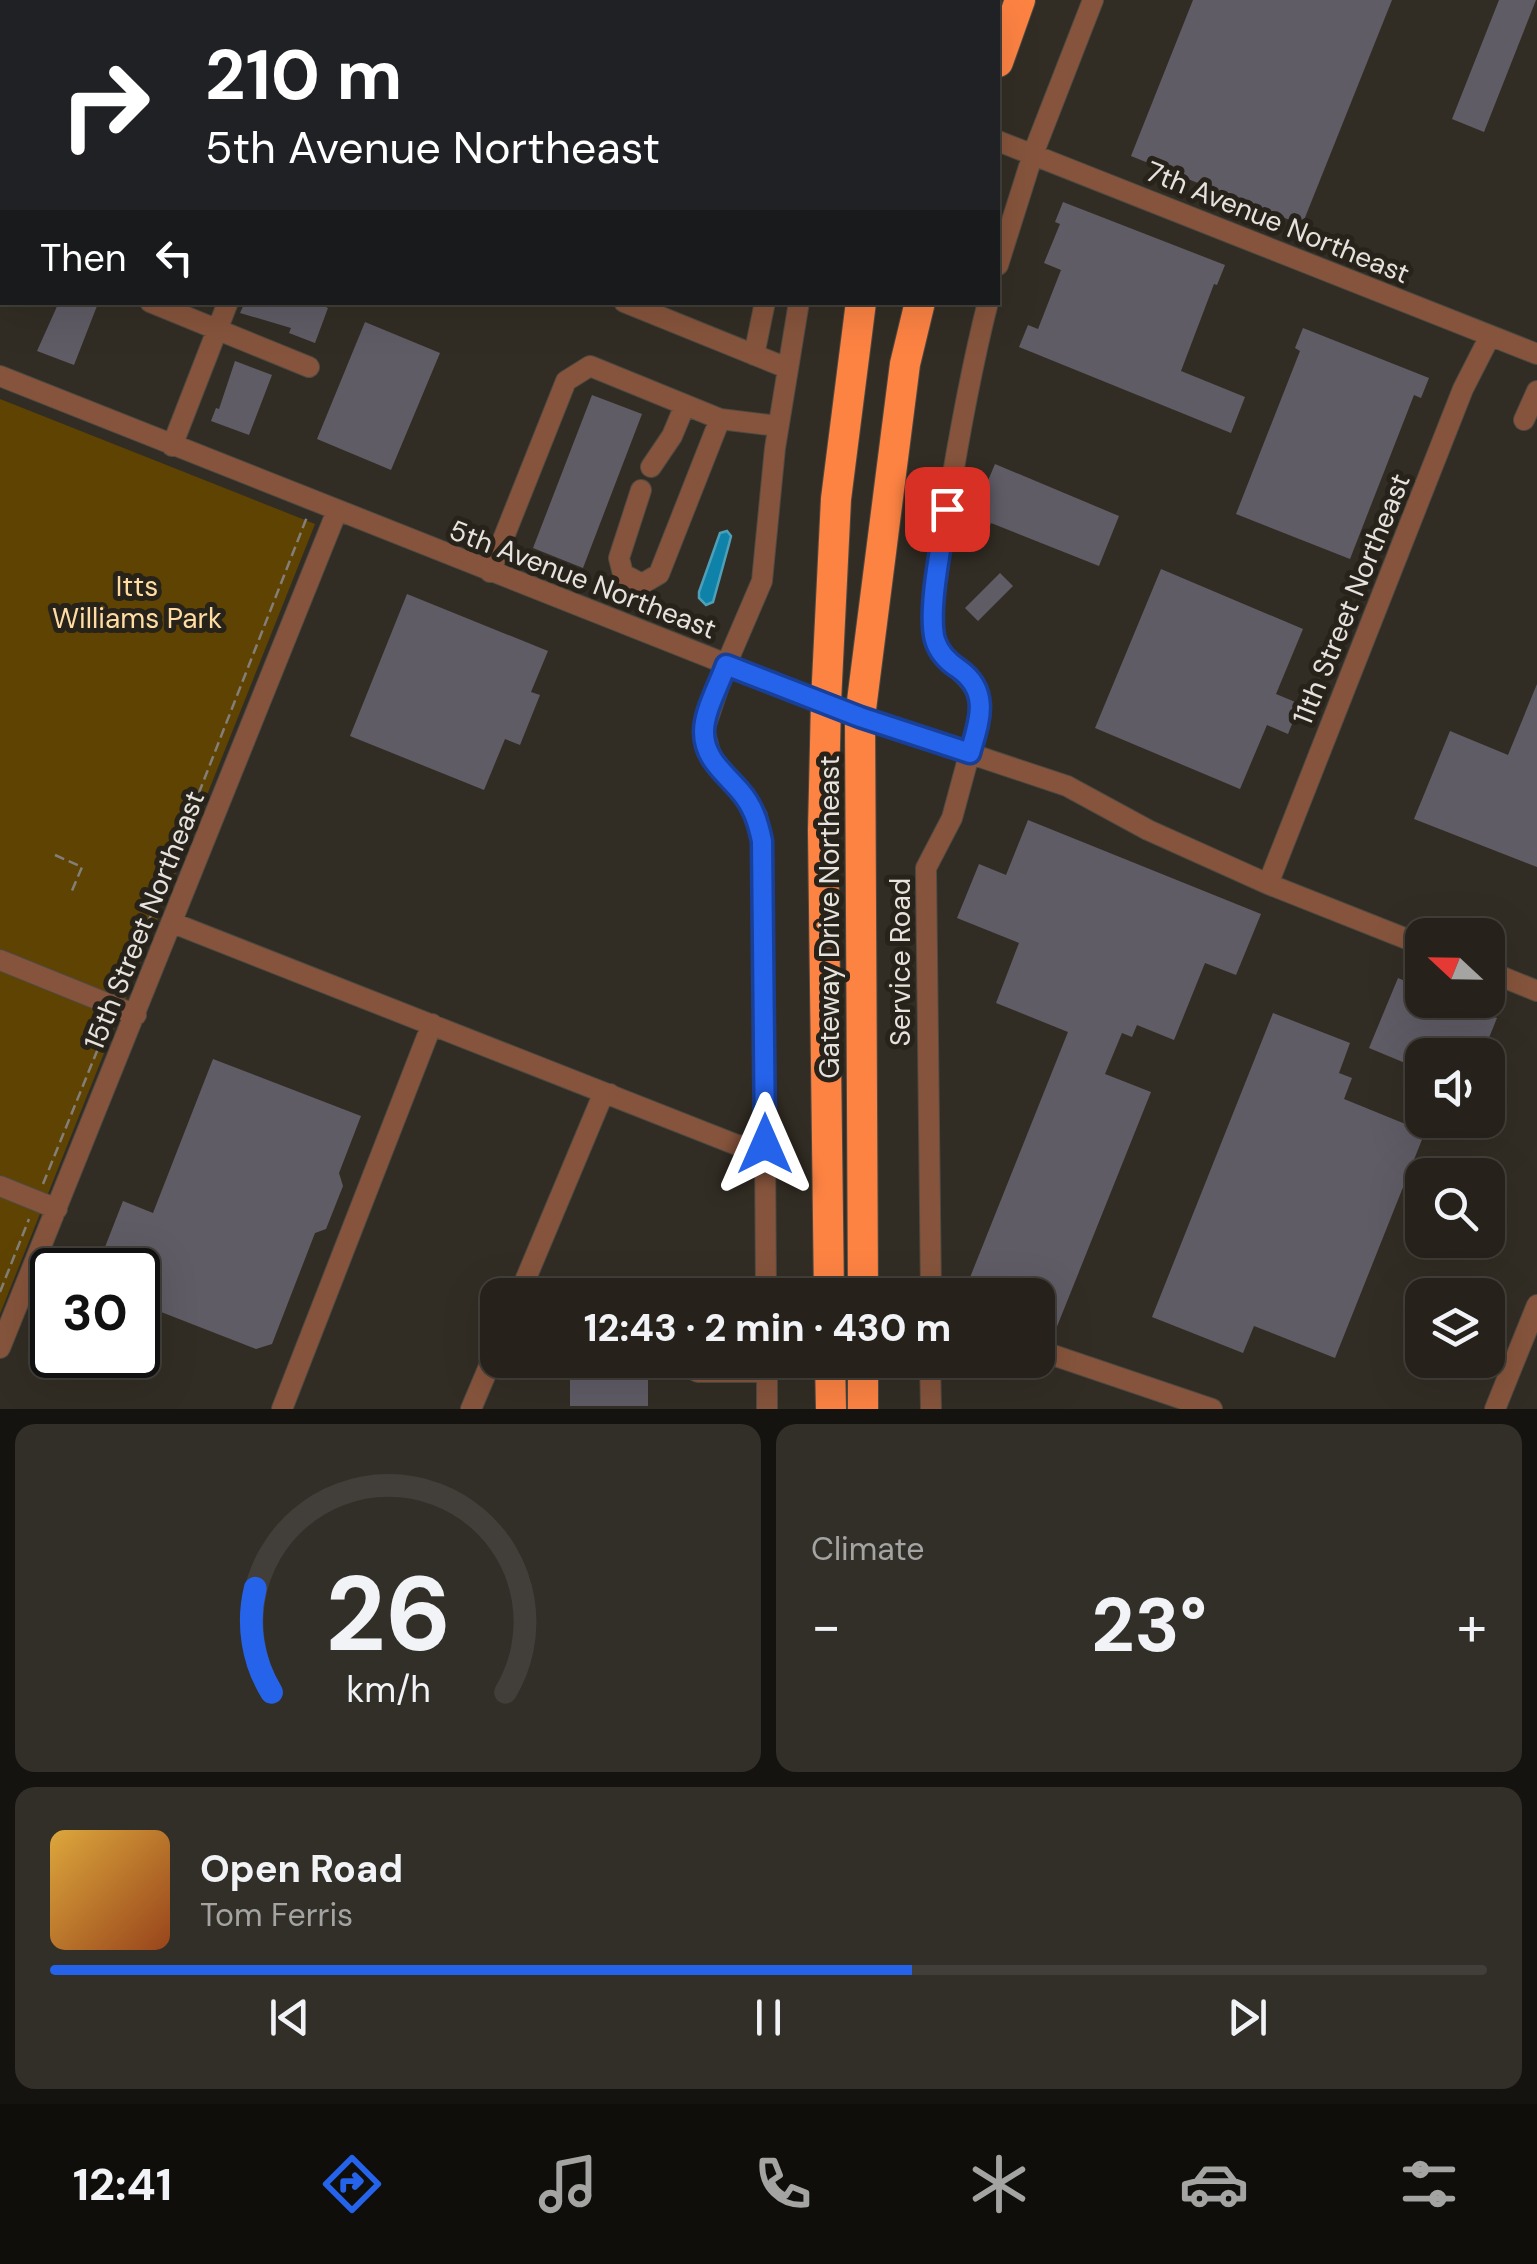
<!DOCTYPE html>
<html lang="en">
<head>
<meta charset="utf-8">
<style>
	:root { --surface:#26221b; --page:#322f28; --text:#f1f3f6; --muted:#a4a4a3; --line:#423f3a; --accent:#2563eb }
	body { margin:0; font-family:"DM Sans",sans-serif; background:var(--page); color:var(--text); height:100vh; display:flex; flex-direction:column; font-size:38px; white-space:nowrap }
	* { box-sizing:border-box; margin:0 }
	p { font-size:32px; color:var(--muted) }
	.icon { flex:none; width:55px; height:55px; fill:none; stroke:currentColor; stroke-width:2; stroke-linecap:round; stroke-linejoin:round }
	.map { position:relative; height:1409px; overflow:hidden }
	.side { display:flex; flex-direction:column; gap:15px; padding:15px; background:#15130f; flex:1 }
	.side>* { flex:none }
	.hud { position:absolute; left:0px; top:0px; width:1000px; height:305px; box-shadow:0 10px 40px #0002,0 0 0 2px var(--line); background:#202124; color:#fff; overflow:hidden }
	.needle { width:65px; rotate:292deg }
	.fabs { position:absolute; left:1405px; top:918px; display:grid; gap:20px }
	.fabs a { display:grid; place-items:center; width:100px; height:100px; border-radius:20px; background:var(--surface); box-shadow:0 10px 40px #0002,0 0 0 2px var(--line); font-size:50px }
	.speed { position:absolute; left:30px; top:1248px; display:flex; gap:20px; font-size:50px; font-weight:700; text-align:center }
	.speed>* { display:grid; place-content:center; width:130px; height:130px; border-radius:50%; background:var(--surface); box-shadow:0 10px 40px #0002,0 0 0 2px var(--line); line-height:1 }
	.speed .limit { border:5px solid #111; border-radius:15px; background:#fff; color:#111 }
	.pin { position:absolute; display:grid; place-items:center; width:85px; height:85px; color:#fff; margin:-42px; border-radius:20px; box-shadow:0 5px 15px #0006 }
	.me { position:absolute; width:110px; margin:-55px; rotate:0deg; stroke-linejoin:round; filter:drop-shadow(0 0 8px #0008) }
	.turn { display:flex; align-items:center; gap:35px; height:210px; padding:0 40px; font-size:45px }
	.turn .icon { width:130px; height:130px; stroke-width:2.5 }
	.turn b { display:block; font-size:70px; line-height:85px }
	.then { display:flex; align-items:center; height:95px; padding:0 40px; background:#0003; gap:20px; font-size:38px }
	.big { font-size:75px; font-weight:700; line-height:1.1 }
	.side .tile { flex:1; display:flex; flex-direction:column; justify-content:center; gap:15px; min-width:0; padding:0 35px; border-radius:20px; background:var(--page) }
	.side .dial { align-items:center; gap:0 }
	.dial svg { height:260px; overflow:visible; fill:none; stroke:var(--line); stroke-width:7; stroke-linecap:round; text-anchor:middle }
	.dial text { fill:var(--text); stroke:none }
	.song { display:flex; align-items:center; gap:30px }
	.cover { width:120px; height:120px; border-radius:15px; background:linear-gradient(135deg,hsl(40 70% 55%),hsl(20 70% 35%)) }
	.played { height:10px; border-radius:5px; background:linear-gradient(90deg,var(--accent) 60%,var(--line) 60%) }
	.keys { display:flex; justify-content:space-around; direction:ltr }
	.heat { display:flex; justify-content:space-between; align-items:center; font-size:55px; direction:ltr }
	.side .tiles { flex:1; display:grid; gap:15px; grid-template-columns:1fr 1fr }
	.tile:last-child { grid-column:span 2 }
	.trip { position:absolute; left:480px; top:1278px; width:575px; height:100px; border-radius:20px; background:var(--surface); box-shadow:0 10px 40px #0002,0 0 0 2px var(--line); font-weight:700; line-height:100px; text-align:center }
	.tabs { display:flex; height:160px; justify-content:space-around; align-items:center; background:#0f0e0b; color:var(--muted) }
	.tabs .icon { width:70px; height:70px }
	.tabs .on { color:var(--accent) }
	.tabs b { font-size:45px; color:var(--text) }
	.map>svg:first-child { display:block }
</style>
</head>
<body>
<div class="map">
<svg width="1537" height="1409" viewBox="0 0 1537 1409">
	<rect width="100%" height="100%" fill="#322d24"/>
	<path fill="#5f4303" d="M0,399L315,524L0,1314Z"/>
	<path fill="#0f82a9" stroke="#509fb9" stroke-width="2.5" d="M727,531L731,536L729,544L713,602L706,605L699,598V592L720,533Z"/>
	<path fill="#605c66" d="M1193,0H1392L1302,225L1131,156Z
		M1499,0H1536L1484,132L1452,119Z
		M1063,202L1225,265L1217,285L1214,284L1181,371L1245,397L1231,433L1019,347L1028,325L1038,329L1061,270L1044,263L1060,224L1055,222Z
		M59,302L97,306L74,365L37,351Z
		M245,302H315L328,308L315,343L289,333L291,328L240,313Z
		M365,322L440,353L391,470L317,439Z
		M1303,328L1429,378L1421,398L1414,395L1350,559L1236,514L1300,351L1295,348Z
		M235,361L272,375L249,435L211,421L216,408L219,409Z
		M592,395L642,414L583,568L533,548Z
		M995,464L1119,516L1099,566L991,523L989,528L971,521Z
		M1161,569L1303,629L1276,694L1300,704L1288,734L1267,725L1240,789L1095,728Z
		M1000,573L1013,586L978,621L965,608Z
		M407,594L548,651L531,692L540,695L520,745L505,739L484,790L350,736Z
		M1537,684V867L1414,819L1450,731L1508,755Z
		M1028,820L1261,914L1236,975L1205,963L1174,1040L1137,1025L1132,1037L1122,1033L1105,1074L1151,1092L1054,1334L1038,1327V1295H963L1068,1032L996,1003L1019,943L957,918L979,864L1006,875Z
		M1398,978L1422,988V1000H1453L1497,1018L1482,1055H1422V1070L1369,1048Z
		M1273,1013L1350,1043L1339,1073L1352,1078L1344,1099L1425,1132L1335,1358L1254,1326L1243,1353L1152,1317Z
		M213,1059L361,1116L339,1173L343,1186L326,1229L315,1233L272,1344L256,1349L138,1303V1270H96L123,1201L153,1213Z
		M570,1360H648V1406H570Z"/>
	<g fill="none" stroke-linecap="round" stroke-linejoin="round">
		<defs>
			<path id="minor" d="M878,2L880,0
				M998,141L1537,354
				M0,146L2,147
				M0,242L2,243
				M998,265L1033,154L1093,0
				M150,302L309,367
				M624,302L787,368
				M754,355L765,302
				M0,376L860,717L1067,786L1148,830L1268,884L1422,945
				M1524,420L1537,391
				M172,446L228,302
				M651,467L672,436L685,405
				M641,490L619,558L623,574L642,584L659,574L720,419
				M490,572L566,381L590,366L720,419L778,426
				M1268,884L1463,389L1490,336
				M173,923L737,1145L757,1147L765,1144
				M0,960L136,1015
				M1488,971L1537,991
				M0,1186L57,1209
				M519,1295L602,1097L610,1094
				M766,1295L763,841L757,816L742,793L712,760L704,730L726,665L762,581L775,448L799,302
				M931,1295L926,868L952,818L981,711C980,672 936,666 933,628C931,596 939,561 944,529C956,452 969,377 988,302
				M0,1348L337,511
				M1038,1350L1212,1409
				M685,1360L690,1368L698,1372H767
				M930,1360L931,1409
				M767,1361V1409
				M282,1409L432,1024
				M471,1409L498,1345
				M1495,1409L1537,1305"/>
			<path id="highway" d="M948,2L949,0
				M998,62L1020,0
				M829,1295L823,831L826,702L836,499L861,302
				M863,1295L860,717L905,364L920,302
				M830,1360L831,1409
				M863,1360V1409"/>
		</defs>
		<use href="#minor" stroke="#4f4a42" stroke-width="22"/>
		<use href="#highway" stroke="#4f4a42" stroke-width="32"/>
		<path stroke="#837f78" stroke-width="2.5" stroke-dasharray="10 5" stroke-linecap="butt" d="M55,855L82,867L71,893
			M122,989L307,517
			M43,1184L108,1024
			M0,1292L29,1219"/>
		<use href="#minor" stroke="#86543c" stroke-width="20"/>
		<use href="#highway" stroke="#fd8343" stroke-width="30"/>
	</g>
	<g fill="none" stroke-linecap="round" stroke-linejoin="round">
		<defs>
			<path id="route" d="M765,1144L762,841C758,822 753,806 740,791C725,773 704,759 704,732C704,711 719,685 726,665L860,717L970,753C979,722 991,692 959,669C948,662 939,653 935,640C927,610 942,542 947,509"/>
		</defs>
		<use href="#route" stroke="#184099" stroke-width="25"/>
		<use href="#route" stroke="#2563eb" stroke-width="18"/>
	</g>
	<g text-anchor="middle" stroke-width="10" stroke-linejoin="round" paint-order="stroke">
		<g font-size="28" fill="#e6e2dd" stroke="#28231a">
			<text transform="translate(1278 222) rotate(22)" y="10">7th Avenue Northeast</text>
			<text transform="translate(583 579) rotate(21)" y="10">5th Avenue Northeast</text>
			<text transform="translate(1351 599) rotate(-68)" y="10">11th Street Northeast</text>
			<text transform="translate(829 917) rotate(-90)" y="10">Gateway Drive Northeast</text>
			<text transform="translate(144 920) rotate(-68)" y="10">15th Street Northeast</text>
			<text transform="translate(900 962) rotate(-90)" y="10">Service Road</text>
		</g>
		<g font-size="28" fill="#fedca2" stroke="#28231a">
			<text x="137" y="596">Itts<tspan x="137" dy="32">Williams Park</tspan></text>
		</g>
	</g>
</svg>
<div class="fabs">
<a><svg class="needle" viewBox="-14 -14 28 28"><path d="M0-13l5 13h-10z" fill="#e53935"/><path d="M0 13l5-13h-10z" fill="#a4a4a3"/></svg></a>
<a><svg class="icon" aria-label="sound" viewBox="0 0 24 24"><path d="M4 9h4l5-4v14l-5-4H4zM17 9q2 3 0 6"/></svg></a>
<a><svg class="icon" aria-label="search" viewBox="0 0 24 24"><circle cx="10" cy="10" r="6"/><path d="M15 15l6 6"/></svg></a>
<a><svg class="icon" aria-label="layers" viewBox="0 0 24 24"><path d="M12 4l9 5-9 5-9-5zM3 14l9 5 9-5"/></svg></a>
</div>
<div class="speed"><div class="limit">30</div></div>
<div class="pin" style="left:947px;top:509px;background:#d93025"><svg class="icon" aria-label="arrive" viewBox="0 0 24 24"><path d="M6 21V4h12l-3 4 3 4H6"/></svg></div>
<svg class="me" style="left:765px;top:1144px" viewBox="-20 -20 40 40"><path d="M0-17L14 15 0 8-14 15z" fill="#2563eb" stroke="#fff" stroke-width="4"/></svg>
<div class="trip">12:43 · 2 min · 430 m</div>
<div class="hud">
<div class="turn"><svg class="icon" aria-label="right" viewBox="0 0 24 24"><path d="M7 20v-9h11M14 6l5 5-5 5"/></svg><div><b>210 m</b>5th Avenue Northeast</div></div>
<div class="then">Then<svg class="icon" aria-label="left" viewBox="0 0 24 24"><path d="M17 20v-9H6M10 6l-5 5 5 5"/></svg></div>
</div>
</div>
<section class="side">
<div class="tiles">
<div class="tile dial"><svg viewBox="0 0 100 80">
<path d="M14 69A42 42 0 1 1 86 69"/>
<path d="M14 69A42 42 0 0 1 9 37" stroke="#2563eb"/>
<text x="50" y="56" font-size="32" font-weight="700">26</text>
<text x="50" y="72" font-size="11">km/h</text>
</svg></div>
<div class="tile"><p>Climate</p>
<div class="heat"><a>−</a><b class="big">23°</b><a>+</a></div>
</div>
<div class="tile">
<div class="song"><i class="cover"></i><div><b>Open Road</b><p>Tom Ferris</p></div></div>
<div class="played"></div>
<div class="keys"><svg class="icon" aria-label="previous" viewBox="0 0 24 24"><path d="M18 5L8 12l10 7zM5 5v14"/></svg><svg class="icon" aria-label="pause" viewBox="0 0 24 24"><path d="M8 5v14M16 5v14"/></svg><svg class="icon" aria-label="next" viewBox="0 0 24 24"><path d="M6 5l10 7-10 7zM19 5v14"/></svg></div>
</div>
</div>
</section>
<nav class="tabs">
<b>12:41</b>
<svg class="icon on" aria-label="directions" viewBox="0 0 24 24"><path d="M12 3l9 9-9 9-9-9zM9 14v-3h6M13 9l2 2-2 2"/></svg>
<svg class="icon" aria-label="music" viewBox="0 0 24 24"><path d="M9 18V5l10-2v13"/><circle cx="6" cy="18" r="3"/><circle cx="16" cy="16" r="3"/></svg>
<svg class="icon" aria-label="phone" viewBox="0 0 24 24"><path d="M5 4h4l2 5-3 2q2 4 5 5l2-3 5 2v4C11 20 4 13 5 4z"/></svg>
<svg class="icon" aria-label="climate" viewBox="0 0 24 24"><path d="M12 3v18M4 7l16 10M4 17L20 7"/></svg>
<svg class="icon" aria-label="car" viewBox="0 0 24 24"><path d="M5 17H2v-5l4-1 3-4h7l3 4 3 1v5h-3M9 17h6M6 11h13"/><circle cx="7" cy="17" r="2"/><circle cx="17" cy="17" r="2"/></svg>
<svg class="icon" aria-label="filters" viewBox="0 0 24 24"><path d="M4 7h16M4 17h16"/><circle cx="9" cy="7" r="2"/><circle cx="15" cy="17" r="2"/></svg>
</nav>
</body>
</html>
